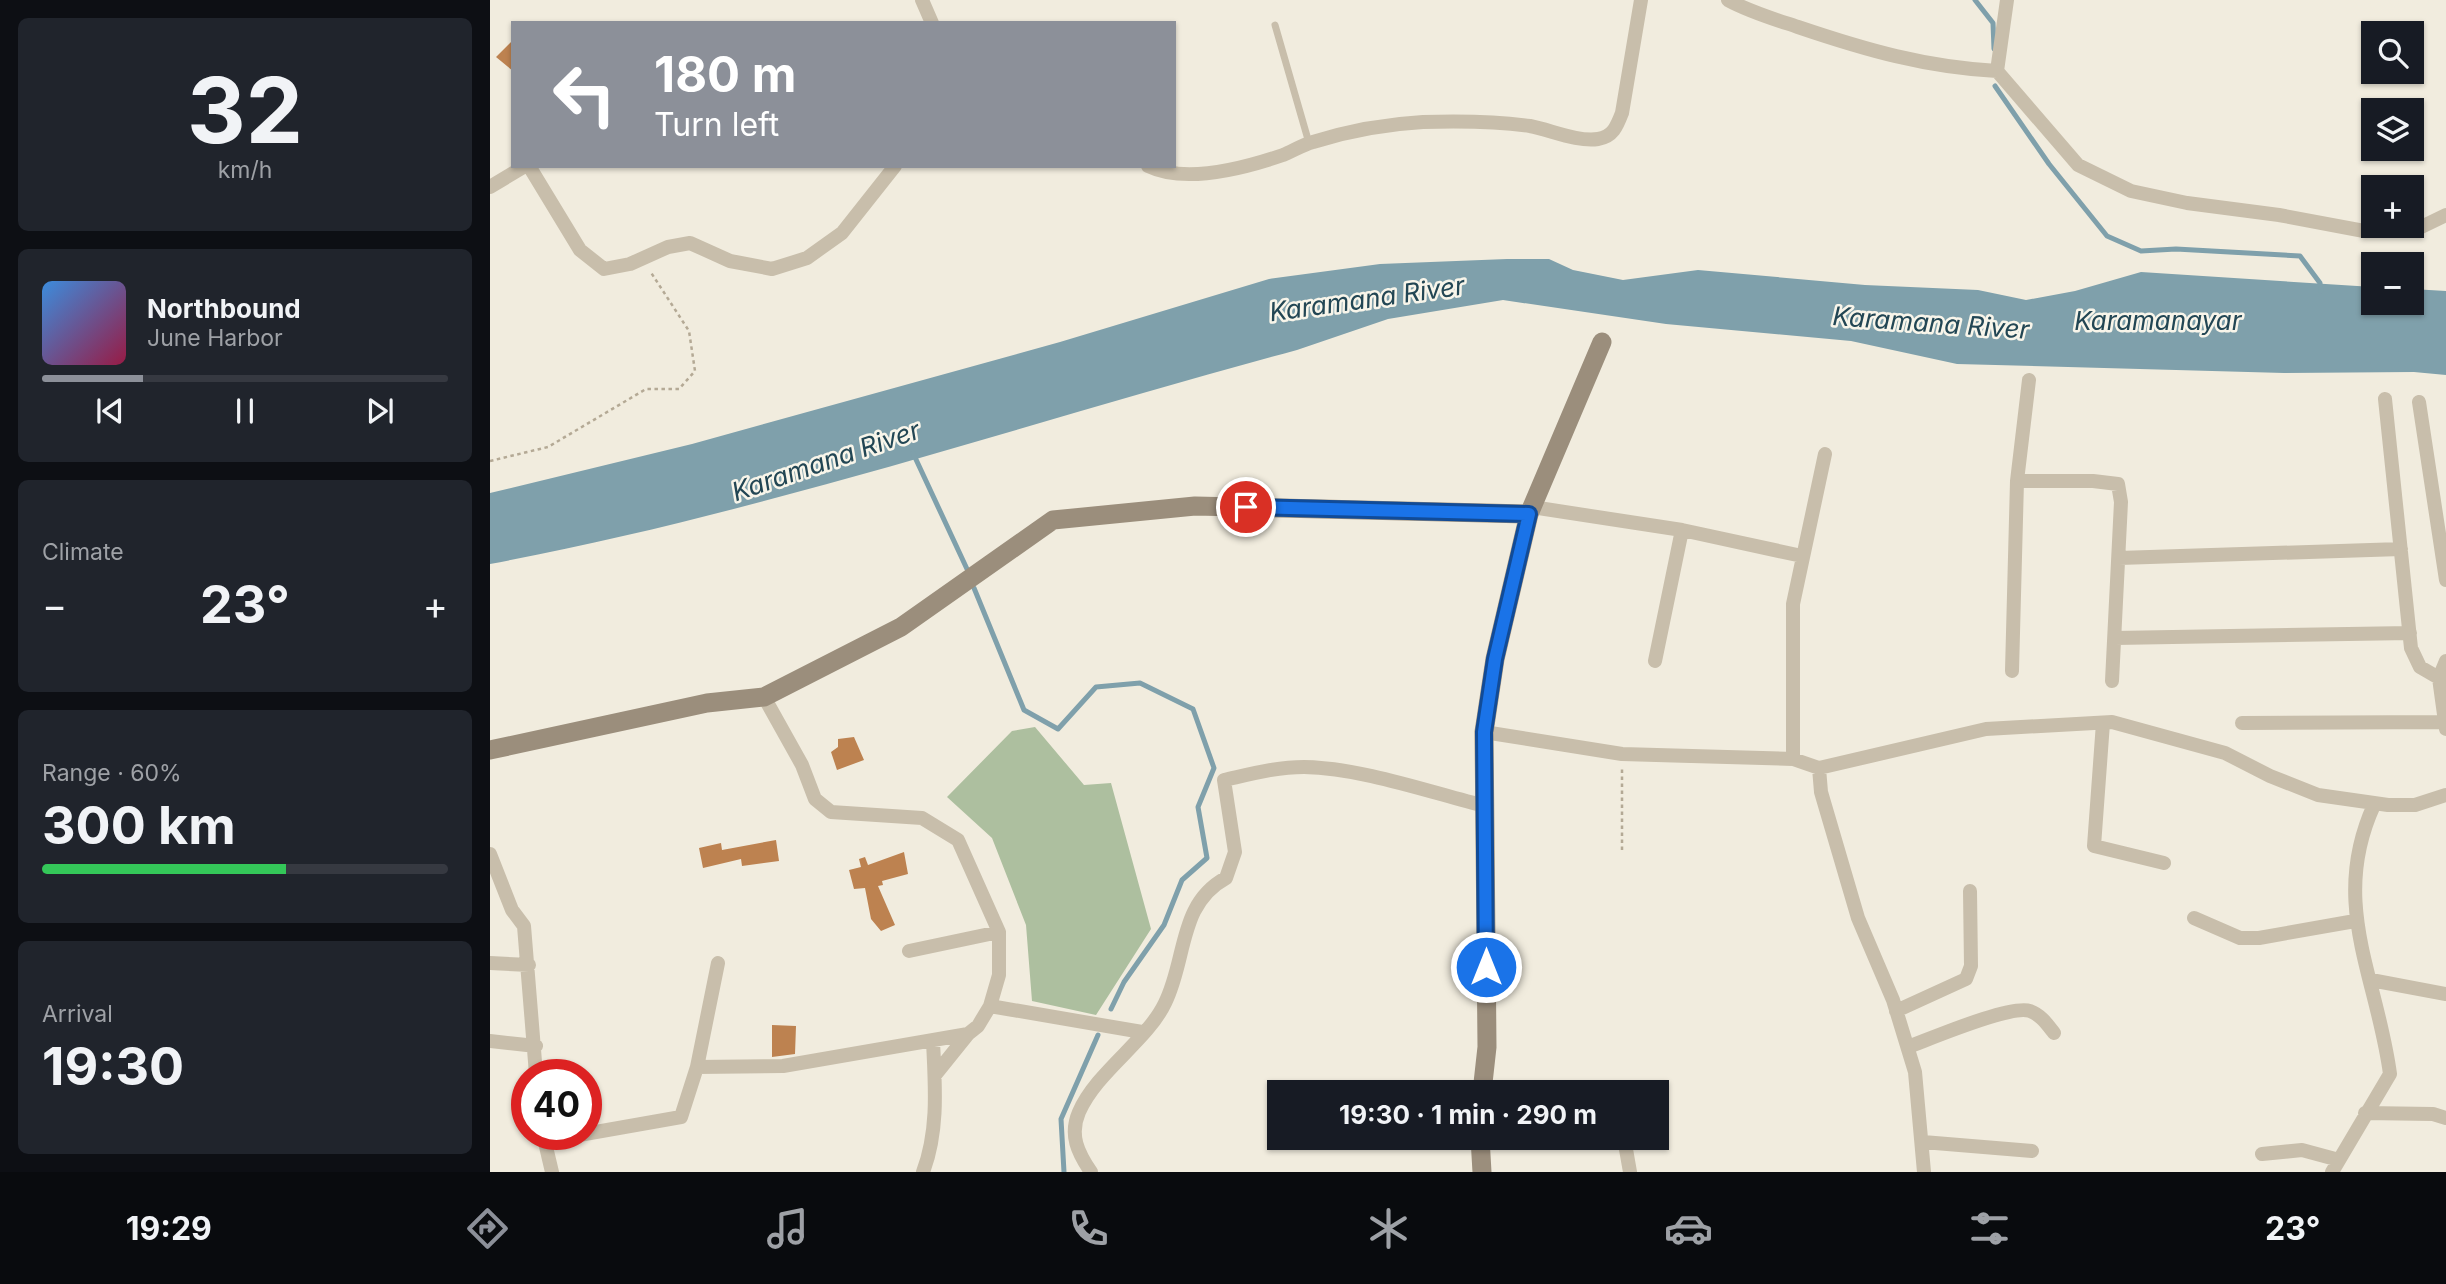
<!DOCTYPE html>
<html lang="en">
<head>
<meta charset="utf-8">
<style>
	:root { --surface:#171b24; --page:#20242c; --text:#f1f3f6; --muted:#9ea1a6; --line:#363941; --accent:#8c9099 }
	body { margin:0; font-family:Inter,sans-serif; background:var(--page); color:var(--text); height:100vh; display:flex; flex-direction:column; font-size:26px; white-space:nowrap }
	* { box-sizing:border-box; margin:0 }
	p { font-size:23px; color:var(--muted) }
	.icon { flex:none; width:38px; height:38px; fill:none; stroke:currentColor; stroke-width:2; stroke-linecap:round; stroke-linejoin:round }
	.map { position:relative; flex:1; overflow:hidden }
	.sheet { display:flex; flex-direction:column; gap:18px; padding:18px; background:#0d0f14; width:490px }
	.sheet>* { flex:none }
	.guide { position:absolute; left:21px; top:21px; width:665px; height:147px; border-radius:0px; box-shadow:0 2px 5px #0004; background:#8c9099; color:#fff; overflow:hidden }
	.controls { position:absolute; left:1871px; top:21px; display:grid; gap:14px }
	.controls a { display:grid; place-items:center; width:63px; height:63px; border-radius:0px; background:var(--surface); box-shadow:0 2px 5px #0004; font-size:35px }
	.speed { position:absolute; left:21px; top:1059px; display:flex; gap:14px; font-size:35px; font-weight:700; text-align:center }
	.speed>* { display:grid; place-content:center; width:91px; height:91px; border-radius:50%; background:var(--surface); box-shadow:0 2px 5px #0004; line-height:1 }
	.speed .limit { border:10px solid #d22; background:#fff; color:#111 }
	.pin { position:absolute; display:grid; place-items:center; width:60px; height:60px; color:#fff; margin:-30px; border:4px solid #fff; border-radius:50%; box-shadow:0 2px 7px #0007 }
	.me { position:absolute; width:77px; margin:-38px; rotate:0deg; stroke-linejoin:round; filter:drop-shadow(0 0 5px #0008) }
	.turn { display:flex; align-items:center; gap:24px; height:147px; padding:0 28px; font-size:32px }
	.turn .icon { width:91px; height:91px; stroke-width:2.5 }
	.turn b { display:block; font-size:49px; line-height:60px }
	.big { font-size:52px; font-weight:700; line-height:1.1 }
	.sheet .widget { flex:1; display:flex; flex-direction:column; justify-content:center; gap:10px; min-width:0; padding:0 24px; border-radius:10px; background:var(--page) }
	.sheet .dial { align-items:center; gap:0 }
	.dial b { font-size:91px; line-height:1 }
	.song { display:flex; align-items:center; gap:21px }
	.cover { width:84px; height:84px; border-radius:10px; background:linear-gradient(135deg,hsl(210 70% 55%),hsl(340 70% 35%)) }
	.played { height:7px; border-radius:4px; background:linear-gradient(90deg,var(--accent) 25%,var(--line) 25%) }
	.keys { display:flex; justify-content:space-around; direction:ltr }
	.heat { display:flex; justify-content:space-between; align-items:center; font-size:38px; direction:ltr }
	.charge { height:10px; border-radius:5px; background:linear-gradient(90deg,#34c759 60%,var(--line) 0) }
	.trip { position:absolute; left:777px; top:1080px; width:402px; height:70px; border-radius:0px; background:var(--surface); box-shadow:0 2px 5px #0004; font-weight:700; line-height:70px; text-align:center }
	.dock { display:flex; height:112px; justify-content:space-around; align-items:center; background:#090b0e; color:var(--muted) }
	.dock .icon { width:49px; height:49px }
	.dock .active { color:var(--accent) }
	.dock b { font-size:32px; color:var(--text) }
	main { display:flex; flex:1; min-height:0 }
	.map>svg:first-child { display:block }
</style>
</head>
<body>
<main>
<section class="sheet">
<div class="widget dial"><b>32</b><p>km/h</p></div>
<div class="widget">
<div class="song"><i class="cover"></i><div><b>Northbound</b><p>June Harbor</p></div></div>
<div class="played"></div>
<div class="keys"><svg class="icon" aria-label="previous" viewBox="0 0 24 24"><path d="M18 5L8 12l10 7zM5 5v14"/></svg><svg class="icon" aria-label="pause" viewBox="0 0 24 24"><path d="M8 5v14M16 5v14"/></svg><svg class="icon" aria-label="next" viewBox="0 0 24 24"><path d="M6 5l10 7-10 7zM19 5v14"/></svg></div>
</div>
<div class="widget"><p>Climate</p>
<div class="heat"><a>−</a><b class="big">23°</b><a>+</a></div>
</div>
<div class="widget"><p>Range · 60%</p><b class="big">300 km</b><div class="charge"></div></div>
<div class="widget"><p>Arrival</p><b class="big">19:30</b></div>
</section>
<div class="map">
<svg width="1956" height="1172" viewBox="0 0 1956 1172">
	<rect width="100%" height="100%" fill="#f1ecde"/>
	<path fill="#adbf9f" d="M545,727L594,785L621,783L661,929L606,1015L542,1001L536,925L502,838L457,797L522,731Z"/>
	<path fill="#7fa0ab" d="M1017,259H1059L1083,270L1133,280L1208,270L1375,285L1488,290L1536,300L1585,291L1651,272L1883,287V303H1922V289L1956,291V375L1924,372L1794,373L1467,364L1361,341L1176,324L1013,300L898,319L807,350C539,422 273,513 0,564V493L202,444L570,342L779,279L890,264Z"/>
	<g fill="none" stroke-linecap="round" stroke-linejoin="round">
		<path stroke="#7fa0ab" stroke-width="5" d="M1485,0L1503,23L1504,49
			M1505,86L1559,164L1617,236L1651,251L1686,249L1810,256L1830,283L1831,291
			M423,453L477,569
			M484,588L534,710L568,729L606,687L650,683L703,709L724,768L708,807L717,858L692,880L674,925L634,982L621,1009
			M574,1172L571,1119L608,1035"/>
	</g>
	<path fill="#bd8250" d="M23,40V71L6,57Z
		M364,737L374,760L347,770L341,752L348,747V739Z
		M286,840L289,861L252,866L251,859L213,868L209,848L231,843L232,850Z
		M414,852L418,874L392,881L393,885L388,886L405,925L391,931L381,919L375,888L364,889L359,870L371,867L369,859L375,857L378,865Z
		M282,1025L306,1026L305,1054L282,1057Z"/>
	<g fill="none" stroke-linecap="round" stroke-linejoin="round">
		<path stroke="#b4a995" stroke-width="2.5" stroke-dasharray="3.5 3.5" stroke-linecap="butt" d="M0,461L58,447L156,389H189L205,371L199,331L160,271
			M1132,850V768"/>
		<path stroke="#c8beab" stroke-width="7" d="M785,25L819,143"/>
		<path stroke="#c8beab" stroke-width="14" d="M432,0L442,23
			M1238,0C1260,12 1284,19 1308,27C1376,50 1435,67 1507,71L1588,165L1641,191L1697,203L1789,215L1874,231H1923L1956,215
			M1507,71L1517,0
			M39,166L90,250L114,269L140,264L178,247L200,243L240,261L282,269L317,258L352,233L405,166
			M658,166C695,184 755,168 793,155C803,151 812,145 823,142C858,131 896,124 933,122C968,121 1005,121 1040,126C1061,130 1087,142 1108,139C1123,137 1127,126 1132,113L1151,0
			M0,187L35,166
			M1895,399L1921,648L1930,667L1949,678
			M1929,402L1956,580
			M1527,481H1603L1628,484L1631,502L1622,681
			M1042,507L1192,530L1165,661
			M1192,530L1312,556
			M1629,558L1911,549
			M1625,638L1920,633
			M1956,661L1949,678L1956,729
			M1522,671L1527,481L1539,380
			M274,697L312,765L325,799L341,812L432,818L468,840L509,932V975L500,1006L652,1032
			M1613,723L1604,846L1674,863
			M1752,723L1955,722
			M994,732L1132,754L1303,759L1329,768L1496,729L1622,722L1735,753L1780,776L1828,795L1898,805H1925L1956,795
			M1303,759V604L1335,454
			M1329,768L1331,792L1368,918L1403,1000L1425,1072L1434,1172
			M0,854L22,910L34,926L46,1074
			M1704,918L1750,938H1769L1865,921
			M419,951L509,932
			M0,963L39,965
			M1881,980L1956,994
			M1406,1011L1476,979L1481,966L1480,891
			M0,1041L46,1046
			M1418,1047C1440,1039 1521,1004 1540,1011C1551,1015 1557,1024 1564,1033
			M207,1067L228,963
			M445,1075L478,1034
			M1875,1113L1943,1114L1956,1118
			M53,1134L62,1172
			M1134,1138L1140,1172
			M55,1141L191,1117L207,1067L293,1066L478,1034L488,1026L500,1006
			M1433,1142L1542,1151
			M1772,1154L1812,1150L1849,1160
			M433,1172C449,1130 445,1085 443,1041
			M601,1172C588,1153 579,1135 589,1112C607,1071 657,1041 675,1003C697,959 688,904 736,878L745,852L734,780C761,774 787,767 814,767C872,768 939,792 995,806
			M1842,1172L1900,1074C1887,976 1839,903 1884,805"/>
		<path stroke="#9b8e7c" stroke-width="19" d="M0,750L217,703L274,697L411,627L563,520L705,506L1039,514
			M992,1092L997,1047L994,732L1005,659L1039,514L1112,342
			M990,1138L992,1172"/>
	</g>
	<g fill="none" stroke-linecap="round" stroke-linejoin="round">
		<defs>
			<path id="route" d="M756,507L1039,514L1005,659L994,732L996,967"/>
		</defs>
		<use href="#route" stroke="#114b97" stroke-width="18"/>
		<use href="#route" stroke="#1a73e8" stroke-width="12"/>
	</g>
	<g text-anchor="middle" stroke-width="5" stroke-linejoin="round" paint-order="stroke">
		<g font-size="26" font-style="italic" fill="#224654" stroke="#f8f5ea">
			<text transform="translate(877 299) rotate(-8)" y="9">Karamana River</text>
			<text x="1668" y="330">Karamanayar</text>
			<text transform="translate(1441 323) rotate(4)" y="9">Karamana River</text>
			<text transform="translate(336 461) rotate(-19)" y="9">Karamana River</text>
		</g>
	</g>
</svg>
<div class="controls">
<a><svg class="icon" aria-label="search" viewBox="0 0 24 24"><circle cx="10" cy="10" r="6"/><path d="M15 15l6 6"/></svg></a>
<a><svg class="icon" aria-label="layers" viewBox="0 0 24 24"><path d="M12 4l9 5-9 5-9-5zM3 14l9 5 9-5"/></svg></a>
<a>+</a>
<a>−</a>
</div>
<div class="speed"><div class="limit">40</div></div>
<div class="pin" style="left:756px;top:507px;background:#d93025"><svg class="icon" aria-label="arrive" viewBox="0 0 24 24"><path d="M6 21V4h12l-3 4 3 4H6"/></svg></div>
<svg class="me" style="left:996px;top:967px" viewBox="-20 -20 40 40"><circle r="17" fill="#1a73e8" stroke="#fff" stroke-width="3"/><path d="M0-11L8 9 0 5-8 9z" fill="#fff"/></svg>
<div class="trip">19:30 · 1 min · 290 m</div>
<div class="guide">
<div class="turn"><svg class="icon" aria-label="left" viewBox="0 0 24 24"><path d="M17 20v-9H6M10 6l-5 5 5 5"/></svg><div><b>180 m</b>Turn left</div></div>
</div>
</div>
</main>
<nav class="dock">
<b>19:29</b>
<svg class="icon active" aria-label="directions" viewBox="0 0 24 24"><path d="M12 3l9 9-9 9-9-9zM9 14v-3h6M13 9l2 2-2 2"/></svg>
<svg class="icon" aria-label="music" viewBox="0 0 24 24"><path d="M9 18V5l10-2v13"/><circle cx="6" cy="18" r="3"/><circle cx="16" cy="16" r="3"/></svg>
<svg class="icon" aria-label="phone" viewBox="0 0 24 24"><path d="M5 4h4l2 5-3 2q2 4 5 5l2-3 5 2v4C11 20 4 13 5 4z"/></svg>
<svg class="icon" aria-label="climate" viewBox="0 0 24 24"><path d="M12 3v18M4 7l16 10M4 17L20 7"/></svg>
<svg class="icon" aria-label="car" viewBox="0 0 24 24"><path d="M5 17H2v-5l4-1 3-4h7l3 4 3 1v5h-3M9 17h6M6 11h13"/><circle cx="7" cy="17" r="2"/><circle cx="17" cy="17" r="2"/></svg>
<svg class="icon" aria-label="filters" viewBox="0 0 24 24"><path d="M4 7h16M4 17h16"/><circle cx="9" cy="7" r="2"/><circle cx="15" cy="17" r="2"/></svg>
<b>23°</b>
</nav>
</body>
</html>
